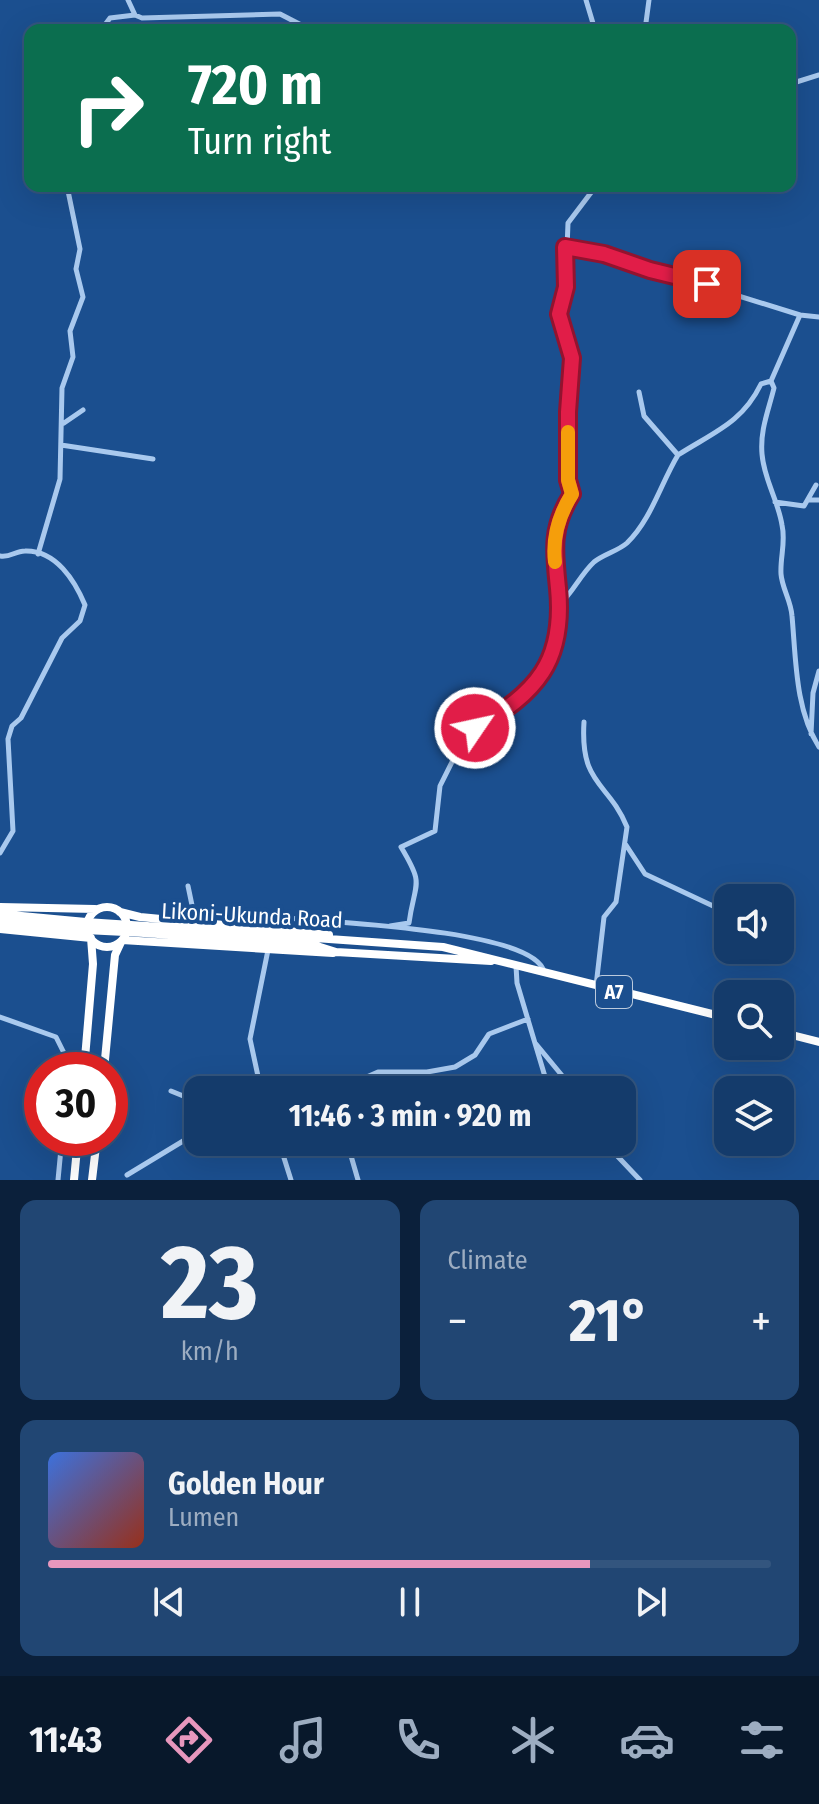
<!DOCTYPE html>
<html lang="en">
<head>
<meta charset="utf-8">
<style>
	:root { --surface:#143b6b; --page:#214673; --text:#f1f3f6; --muted:#9dadc1; --line:#33557e; --accent:#e797bd }
	body { margin:0; font-family:"Fira Sans Condensed",sans-serif; background:var(--page); color:var(--text); height:100vh; display:flex; flex-direction:column; font-size:30px; white-space:nowrap }
	* { box-sizing:border-box; margin:0 }
	p { font-size:26px; color:var(--muted) }
	.icon { flex:none; width:44px; height:44px; fill:none; stroke:currentColor; stroke-width:2; stroke-linecap:round; stroke-linejoin:round }
	.map { position:relative; height:1180px; overflow:hidden }
	.drawer { display:flex; flex-direction:column; gap:20px; padding:20px; background:#0b203b; flex:1 }
	.drawer>* { flex:none }
	.top-card { position:absolute; left:24px; top:24px; width:772px; height:168px; border-radius:16px; box-shadow:0 8px 32px #0002,0 0 0 2px var(--line); background:#0b6e4f; color:#fff; overflow:hidden }
	.controls { position:absolute; left:714px; top:884px; display:grid; gap:16px }
	.controls a { display:grid; place-items:center; width:80px; height:80px; border-radius:16px; background:var(--surface); box-shadow:0 8px 32px #0002,0 0 0 2px var(--line); font-size:40px }
	.speed { position:absolute; left:24px; top:1052px; display:flex; gap:16px; font-size:40px; font-weight:700; text-align:center }
	.speed>* { display:grid; place-content:center; width:104px; height:104px; border-radius:50%; background:var(--surface); box-shadow:0 8px 32px #0002,0 0 0 2px var(--line); line-height:1 }
	.speed .limit { border:12px solid #d22; background:#fff; color:#111 }
	.pin { position:absolute; display:grid; place-items:center; width:68px; height:68px; color:#fff; margin:-34px; border-radius:16px; box-shadow:0 4px 12px #0006 }
	.me { position:absolute; width:88px; margin:-44px; rotate:56deg; stroke-linejoin:round; filter:drop-shadow(0 0 6px #0008) }
	.turn { display:flex; align-items:center; gap:28px; height:168px; padding:0 32px; font-size:36px }
	.turn .icon { width:104px; height:104px; stroke-width:2.5 }
	.turn b { display:block; font-size:56px; line-height:68px }
	.big { font-size:60px; font-weight:700; line-height:1.1 }
	.drawer .card { flex:1; display:flex; flex-direction:column; justify-content:center; gap:12px; min-width:0; padding:0 28px; border-radius:16px; background:var(--page) }
	.drawer .dial { align-items:center; gap:0 }
	.dial b { font-size:104px; line-height:1 }
	.song { display:flex; align-items:center; gap:24px }
	.cover { width:96px; height:96px; border-radius:12px; background:linear-gradient(135deg,hsl(220 70% 55%),hsl(10 70% 35%)) }
	.played { height:8px; border-radius:4px; background:linear-gradient(90deg,var(--accent) 75%,var(--line) 75%) }
	.keys { display:flex; justify-content:space-around; direction:ltr }
	.heat { display:flex; justify-content:space-between; align-items:center; font-size:44px; direction:ltr }
	.drawer .tiles { flex:1; display:grid; gap:20px; grid-template-columns:1fr 1fr }
	.card:last-child { grid-column:span 2 }
	.trip { position:absolute; left:184px; top:1076px; width:452px; height:80px; border-radius:16px; background:var(--surface); box-shadow:0 8px 32px #0002,0 0 0 2px var(--line); font-weight:700; line-height:80px; text-align:center }
	.menu { display:flex; height:128px; justify-content:space-around; align-items:center; background:#08182b; color:var(--muted) }
	.menu .icon { width:56px; height:56px }
	.menu .on { color:var(--accent) }
	.menu b { font-size:36px; color:var(--text) }
	.map>svg:first-child { display:block }
</style>
</head>
<body>
<div class="map">
<svg width="819" height="1180" viewBox="0 0 819 1180">
	<rect width="100%" height="100%" fill="#1b4f8f"/>
	<g fill="none" stroke-linecap="round" stroke-linejoin="round">
		<path stroke="#a9c9ee" stroke-width="5" d="M128,0L135,15L142,18L280,14L311,30
			M586,0L595,30
			M101,30L110,18L135,15
			M645,30L649,0
			M790,84L819,75
			M565,247L604,254L800,315L771,381L774,388C768,412 760,430 762,454C764,480 778,500 782,525C786,542 780,557 781,574C782,588 791,601 792,616C796,659 795,709 819,747
			M800,315L819,317
			M639,392L644,416L678,455C714,432 742,423 761,384L771,381
			M64,423L83,410
			M61,445L153,459
			M809,500H819
			M775,502L804,506L816,485
			M38,554L60,479L62,388L73,357L70,331L83,297L76,269L80,249L67,186
			M0,556C10,558 15,551 25,551C56,550 75,581 85,605L80,621L62,638L21,718L12,726L8,739L13,831L0,853
			M558,606C573,593 580,575 594,562C604,554 618,551 627,543C651,520 661,483 678,455
			M584,722C580,786 608,781 627,827L616,902L604,917L596,986
			M811,734L813,693L819,671
			M626,845L645,874L728,913
			M188,886L193,910C245,920 533,921 544,972
			M390,926L409,923C415,880 425,887 401,847L435,831L440,786L464,738L528,689L542,675L553,657L560,622L553,543L564,507L572,494L568,480V412L572,358L559,314L565,301L568,223L596,186
			M516,966L517,983L549,1090
			M0,1017L56,1037L69,1063V1070
			M536,1044L574,1090
			M261,1090L250,1039L268,950
			M337,1090L378,1072H427L455,1067L475,1055L489,1034L528,1019
			M171,1091L198,1102
			M279,1142L291,1180
			M347,1142L358,1180
			M604,1142L640,1180
			M127,1175L198,1132
			M58,1180L62,1138"/>
		<path stroke="#fff" stroke-width="8" d="M87 927a20 20 0 1 1 40 0a20 20 0 1 1-40 0Z
			M0,907L95,909
			M120,912L140,917L329,935
			M0,914L86,922
			M0,922L85,930
			M146,926L443,947L728,1018
			M0,929L91,938L93,964L84,1070
			M145,933L317,946L336,952L491,961
			M780,1032L819,1042
			M104,1070L115,955L122,940L333,953
			M74,1180L78,1138
			M92,1180L97,1138"/>
		<path stroke="#fff" stroke-width="8" d="M86,922L146,926
			M85,930L145,933"/>
	</g>
	<g fill="none" stroke-linecap="round" stroke-linejoin="round">
		<defs>
			<path id="route" d="M475,728C537,693 565,661 558,588C554,550 551,527 572,494L568,480V412L572,358L559,314L566,287L565,247L604,254L650,270L707,284"/>
		</defs>
		<use href="#route" stroke="#92132f" stroke-width="20"/>
		<use href="#route" stroke="#e11d48" stroke-width="14"/>
		<path stroke="#f59e0b" stroke-width="14" d="M555,562C552,537 559,515 572,494L568,480V432"/>
	</g>
	<g text-anchor="middle" stroke-width="8" stroke-linejoin="round" paint-order="stroke">
		<rect fill="#1b4f8f" stroke="#bbcadd" stroke-width="2" x="596" y="976" width="36" height="32" rx="6"/>
		<g font-size="20" font-weight="bold" fill="#fff">
			<text x="614" y="999">A7</text>
		</g>
		<g font-size="22" fill="#fff" stroke="#1b4f8f">
			<text transform="translate(252 915) rotate(3)" y="8">Likoni-Ukunda Road</text>
		</g>
	</g>
</svg>
<div class="controls">
<a><svg class="icon" aria-label="sound" viewBox="0 0 24 24"><path d="M4 9h4l5-4v14l-5-4H4zM17 9q2 3 0 6"/></svg></a>
<a><svg class="icon" aria-label="search" viewBox="0 0 24 24"><circle cx="10" cy="10" r="6"/><path d="M15 15l6 6"/></svg></a>
<a><svg class="icon" aria-label="layers" viewBox="0 0 24 24"><path d="M12 4l9 5-9 5-9-5zM3 14l9 5 9-5"/></svg></a>
</div>
<div class="speed"><div class="limit">30</div></div>
<div class="pin" style="left:707px;top:284px;background:#d93025"><svg class="icon" aria-label="arrive" viewBox="0 0 24 24"><path d="M6 21V4h12l-3 4 3 4H6"/></svg></div>
<svg class="me" style="left:475px;top:728px" viewBox="-20 -20 40 40"><circle r="17" fill="#e11d48" stroke="#fff" stroke-width="3"/><path d="M0-11L8 9 0 5-8 9z" fill="#fff"/></svg>
<div class="trip">11:46 · 3 min · 920 m</div>
<div class="top-card">
<div class="turn"><svg class="icon" aria-label="right" viewBox="0 0 24 24"><path d="M7 20v-9h11M14 6l5 5-5 5"/></svg><div><b>720 m</b>Turn right</div></div>
</div>
</div>
<section class="drawer">
<div class="tiles">
<div class="card dial"><b>23</b><p>km/h</p></div>
<div class="card"><p>Climate</p>
<div class="heat"><a>−</a><b class="big">21°</b><a>+</a></div>
</div>
<div class="card">
<div class="song"><i class="cover"></i><div><b>Golden Hour</b><p>Lumen</p></div></div>
<div class="played"></div>
<div class="keys"><svg class="icon" aria-label="previous" viewBox="0 0 24 24"><path d="M18 5L8 12l10 7zM5 5v14"/></svg><svg class="icon" aria-label="pause" viewBox="0 0 24 24"><path d="M8 5v14M16 5v14"/></svg><svg class="icon" aria-label="next" viewBox="0 0 24 24"><path d="M6 5l10 7-10 7zM19 5v14"/></svg></div>
</div>
</div>
</section>
<nav class="menu">
<b>11:43</b>
<svg class="icon on" aria-label="directions" viewBox="0 0 24 24"><path d="M12 3l9 9-9 9-9-9zM9 14v-3h6M13 9l2 2-2 2"/></svg>
<svg class="icon" aria-label="music" viewBox="0 0 24 24"><path d="M9 18V5l10-2v13"/><circle cx="6" cy="18" r="3"/><circle cx="16" cy="16" r="3"/></svg>
<svg class="icon" aria-label="phone" viewBox="0 0 24 24"><path d="M5 4h4l2 5-3 2q2 4 5 5l2-3 5 2v4C11 20 4 13 5 4z"/></svg>
<svg class="icon" aria-label="climate" viewBox="0 0 24 24"><path d="M12 3v18M4 7l16 10M4 17L20 7"/></svg>
<svg class="icon" aria-label="car" viewBox="0 0 24 24"><path d="M5 17H2v-5l4-1 3-4h7l3 4 3 1v5h-3M9 17h6M6 11h13"/><circle cx="7" cy="17" r="2"/><circle cx="17" cy="17" r="2"/></svg>
<svg class="icon" aria-label="filters" viewBox="0 0 24 24"><path d="M4 7h16M4 17h16"/><circle cx="9" cy="7" r="2"/><circle cx="15" cy="17" r="2"/></svg>
</nav>
</body>
</html>
